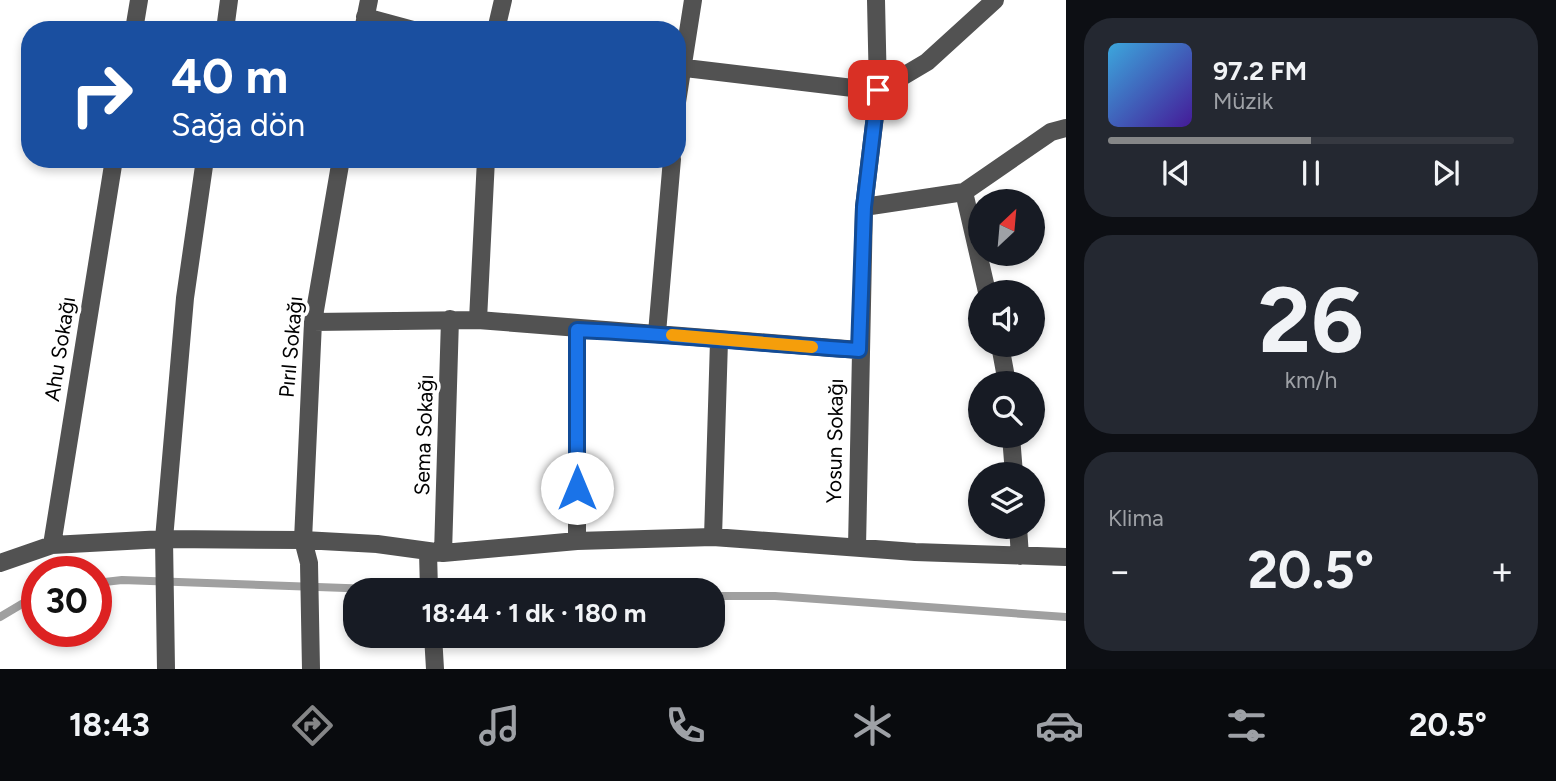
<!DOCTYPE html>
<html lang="tr">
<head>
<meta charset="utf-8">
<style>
	:root { --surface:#171b24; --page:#242831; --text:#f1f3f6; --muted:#9ea1a6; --line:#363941; --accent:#858687 }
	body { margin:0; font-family:Figtree,sans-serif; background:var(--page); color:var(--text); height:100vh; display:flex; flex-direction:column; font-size:26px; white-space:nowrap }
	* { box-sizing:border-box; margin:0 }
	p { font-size:23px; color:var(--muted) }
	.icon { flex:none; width:38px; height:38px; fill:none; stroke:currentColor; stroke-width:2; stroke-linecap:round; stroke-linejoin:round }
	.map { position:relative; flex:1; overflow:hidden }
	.details { display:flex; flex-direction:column; gap:18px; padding:18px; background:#0d0f14; width:490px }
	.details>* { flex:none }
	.top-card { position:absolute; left:21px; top:21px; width:665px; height:147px; border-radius:28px; box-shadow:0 4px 10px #0003; background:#1a4fa0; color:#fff; overflow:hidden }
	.needle { width:46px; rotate:26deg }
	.controls { position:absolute; left:968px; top:189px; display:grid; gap:14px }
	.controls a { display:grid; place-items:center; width:77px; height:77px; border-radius:50%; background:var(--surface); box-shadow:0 4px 10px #0003; font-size:35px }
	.speed { position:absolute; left:21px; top:556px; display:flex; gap:14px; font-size:35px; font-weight:700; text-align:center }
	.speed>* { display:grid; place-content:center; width:91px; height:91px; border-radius:50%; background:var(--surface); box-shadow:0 4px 10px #0003; line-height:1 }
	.speed .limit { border:10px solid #d22; background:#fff; color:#111 }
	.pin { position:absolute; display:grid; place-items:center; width:60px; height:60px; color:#fff; margin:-30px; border-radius:14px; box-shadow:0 4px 10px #0006 }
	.me { position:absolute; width:77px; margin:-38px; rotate:0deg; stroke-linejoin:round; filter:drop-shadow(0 0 5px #0008) }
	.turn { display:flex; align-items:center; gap:24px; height:147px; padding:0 35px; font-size:32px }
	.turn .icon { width:91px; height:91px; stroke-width:2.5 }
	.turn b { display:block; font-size:49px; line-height:60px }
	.big { font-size:52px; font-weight:700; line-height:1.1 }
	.details .tile { flex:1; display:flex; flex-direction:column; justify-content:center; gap:10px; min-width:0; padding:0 24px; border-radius:28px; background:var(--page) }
	.details .dial { align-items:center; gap:0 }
	.dial b { font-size:91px; line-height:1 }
	.song { display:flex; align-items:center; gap:21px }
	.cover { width:84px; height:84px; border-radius:10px; background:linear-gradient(135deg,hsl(200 70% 55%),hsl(260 70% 35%)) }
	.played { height:7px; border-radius:4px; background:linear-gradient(90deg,var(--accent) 50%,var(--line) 50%) }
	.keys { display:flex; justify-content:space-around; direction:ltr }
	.heat { display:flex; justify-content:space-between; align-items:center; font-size:38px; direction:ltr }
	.trip { position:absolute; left:343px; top:578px; width:382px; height:70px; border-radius:28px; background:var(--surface); box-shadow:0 4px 10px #0003; font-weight:700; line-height:70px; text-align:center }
	.menu { display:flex; height:112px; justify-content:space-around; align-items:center; background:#090b0e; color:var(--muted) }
	.menu .icon { width:49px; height:49px }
	.menu .selected { color:var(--accent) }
	.menu b { font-size:32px; color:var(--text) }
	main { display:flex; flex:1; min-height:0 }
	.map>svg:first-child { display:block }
</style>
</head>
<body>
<main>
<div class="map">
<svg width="1066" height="669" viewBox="0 0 1066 669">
	<rect width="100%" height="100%" fill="#fff"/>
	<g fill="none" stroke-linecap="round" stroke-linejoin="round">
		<path stroke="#a0a0a0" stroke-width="8" d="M96,583L122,580L402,590
			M712,596H775L1066,617
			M0,617L37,595"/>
		<path stroke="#525252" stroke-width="18" d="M365,17L413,30
			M134,30L139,0
			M225,30L229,0
			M363,30L369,0
			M496,30L503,0
			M677,67L878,91L927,62L995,0
			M677,102L693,0
			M964,192L987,292
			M864,207L964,192L1051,132L1066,128
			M478,320L486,159
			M313,322L478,320L859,350
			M657,333L672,159
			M1000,345L1007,383
			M1011,436L1014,474
			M1018,527L1020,556
			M713,537L719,341
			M577,541V330
			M52,545L114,159
			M857,547L864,207L878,91L876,0
			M428,552L429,590
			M443,553L450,319
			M0,563L52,545L164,539L303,540L377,544L443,553L577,541L713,537L915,552L1066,557
			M433,635L435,669
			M166,669L164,539L185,298L205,159
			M311,669L309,563L303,540L313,322L341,159"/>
	</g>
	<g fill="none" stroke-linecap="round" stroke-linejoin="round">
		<defs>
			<path id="route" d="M577,488V330C671,334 765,344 859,350L864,207L878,90"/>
		</defs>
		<use href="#route" stroke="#114b97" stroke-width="18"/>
		<use href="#route" stroke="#1a73e8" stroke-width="12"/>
		<path stroke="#f59e0b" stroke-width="12" d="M672,335L812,347"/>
	</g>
	<g text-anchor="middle" stroke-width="7" stroke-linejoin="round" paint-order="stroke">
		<g font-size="21" fill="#000" stroke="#fff">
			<text transform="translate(291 347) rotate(-85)" y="7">Pırıl Sokağı</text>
			<text transform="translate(60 349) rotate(-81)" y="7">Ahu Sokağı</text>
			<text transform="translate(424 435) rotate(-88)" y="7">Sema Sokağı</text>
			<text transform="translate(835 441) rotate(-89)" y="7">Yosun Sokağı</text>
		</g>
	</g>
</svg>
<div class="controls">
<a><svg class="needle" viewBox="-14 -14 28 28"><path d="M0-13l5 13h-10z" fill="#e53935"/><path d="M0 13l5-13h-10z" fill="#9ea1a6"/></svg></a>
<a><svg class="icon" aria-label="sound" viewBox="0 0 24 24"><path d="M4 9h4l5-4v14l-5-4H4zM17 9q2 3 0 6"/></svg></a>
<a><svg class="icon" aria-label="search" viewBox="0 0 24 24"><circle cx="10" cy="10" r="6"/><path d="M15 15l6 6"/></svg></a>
<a><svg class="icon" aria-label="layers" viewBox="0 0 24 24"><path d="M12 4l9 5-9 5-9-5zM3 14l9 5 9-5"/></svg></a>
</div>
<div class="speed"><div class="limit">30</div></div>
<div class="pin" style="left:878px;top:90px;background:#d93025"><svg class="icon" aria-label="arrive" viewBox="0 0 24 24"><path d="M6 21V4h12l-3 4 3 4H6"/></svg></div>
<svg class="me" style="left:577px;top:488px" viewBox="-20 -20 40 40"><circle r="19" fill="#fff"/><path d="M0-13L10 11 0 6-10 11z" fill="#1a73e8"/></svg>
<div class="trip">18:44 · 1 dk · 180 m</div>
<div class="top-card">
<div class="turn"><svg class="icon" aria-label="right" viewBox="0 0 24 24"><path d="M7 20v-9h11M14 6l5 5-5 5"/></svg><div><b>40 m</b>Sağa dön</div></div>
</div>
</div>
<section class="details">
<div class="tile">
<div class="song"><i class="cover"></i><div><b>97.2 FM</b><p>Müzik</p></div></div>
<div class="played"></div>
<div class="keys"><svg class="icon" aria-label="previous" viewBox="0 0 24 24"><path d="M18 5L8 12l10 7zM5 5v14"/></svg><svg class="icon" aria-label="pause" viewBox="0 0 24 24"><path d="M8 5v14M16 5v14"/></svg><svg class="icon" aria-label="next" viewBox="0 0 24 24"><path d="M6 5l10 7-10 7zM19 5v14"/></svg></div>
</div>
<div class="tile dial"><b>26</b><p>km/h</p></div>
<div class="tile"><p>Klima</p>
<div class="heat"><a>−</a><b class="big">20.5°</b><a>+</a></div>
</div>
</section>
</main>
<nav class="menu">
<b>18:43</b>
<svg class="icon selected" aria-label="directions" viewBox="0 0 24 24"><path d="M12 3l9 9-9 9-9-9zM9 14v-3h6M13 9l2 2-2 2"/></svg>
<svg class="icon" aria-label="music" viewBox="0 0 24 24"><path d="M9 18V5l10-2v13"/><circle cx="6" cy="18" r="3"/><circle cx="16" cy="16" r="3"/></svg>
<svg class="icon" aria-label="phone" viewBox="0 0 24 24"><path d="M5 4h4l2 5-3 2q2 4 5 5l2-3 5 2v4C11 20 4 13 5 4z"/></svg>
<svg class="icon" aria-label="climate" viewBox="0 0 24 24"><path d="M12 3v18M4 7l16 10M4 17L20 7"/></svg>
<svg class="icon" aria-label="car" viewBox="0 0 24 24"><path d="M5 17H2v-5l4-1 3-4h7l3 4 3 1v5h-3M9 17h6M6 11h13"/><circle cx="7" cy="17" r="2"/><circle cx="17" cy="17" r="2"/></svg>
<svg class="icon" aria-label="filters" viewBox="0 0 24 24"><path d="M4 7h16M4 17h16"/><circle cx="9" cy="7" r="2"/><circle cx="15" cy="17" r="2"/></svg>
<b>20.5°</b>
</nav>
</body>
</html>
